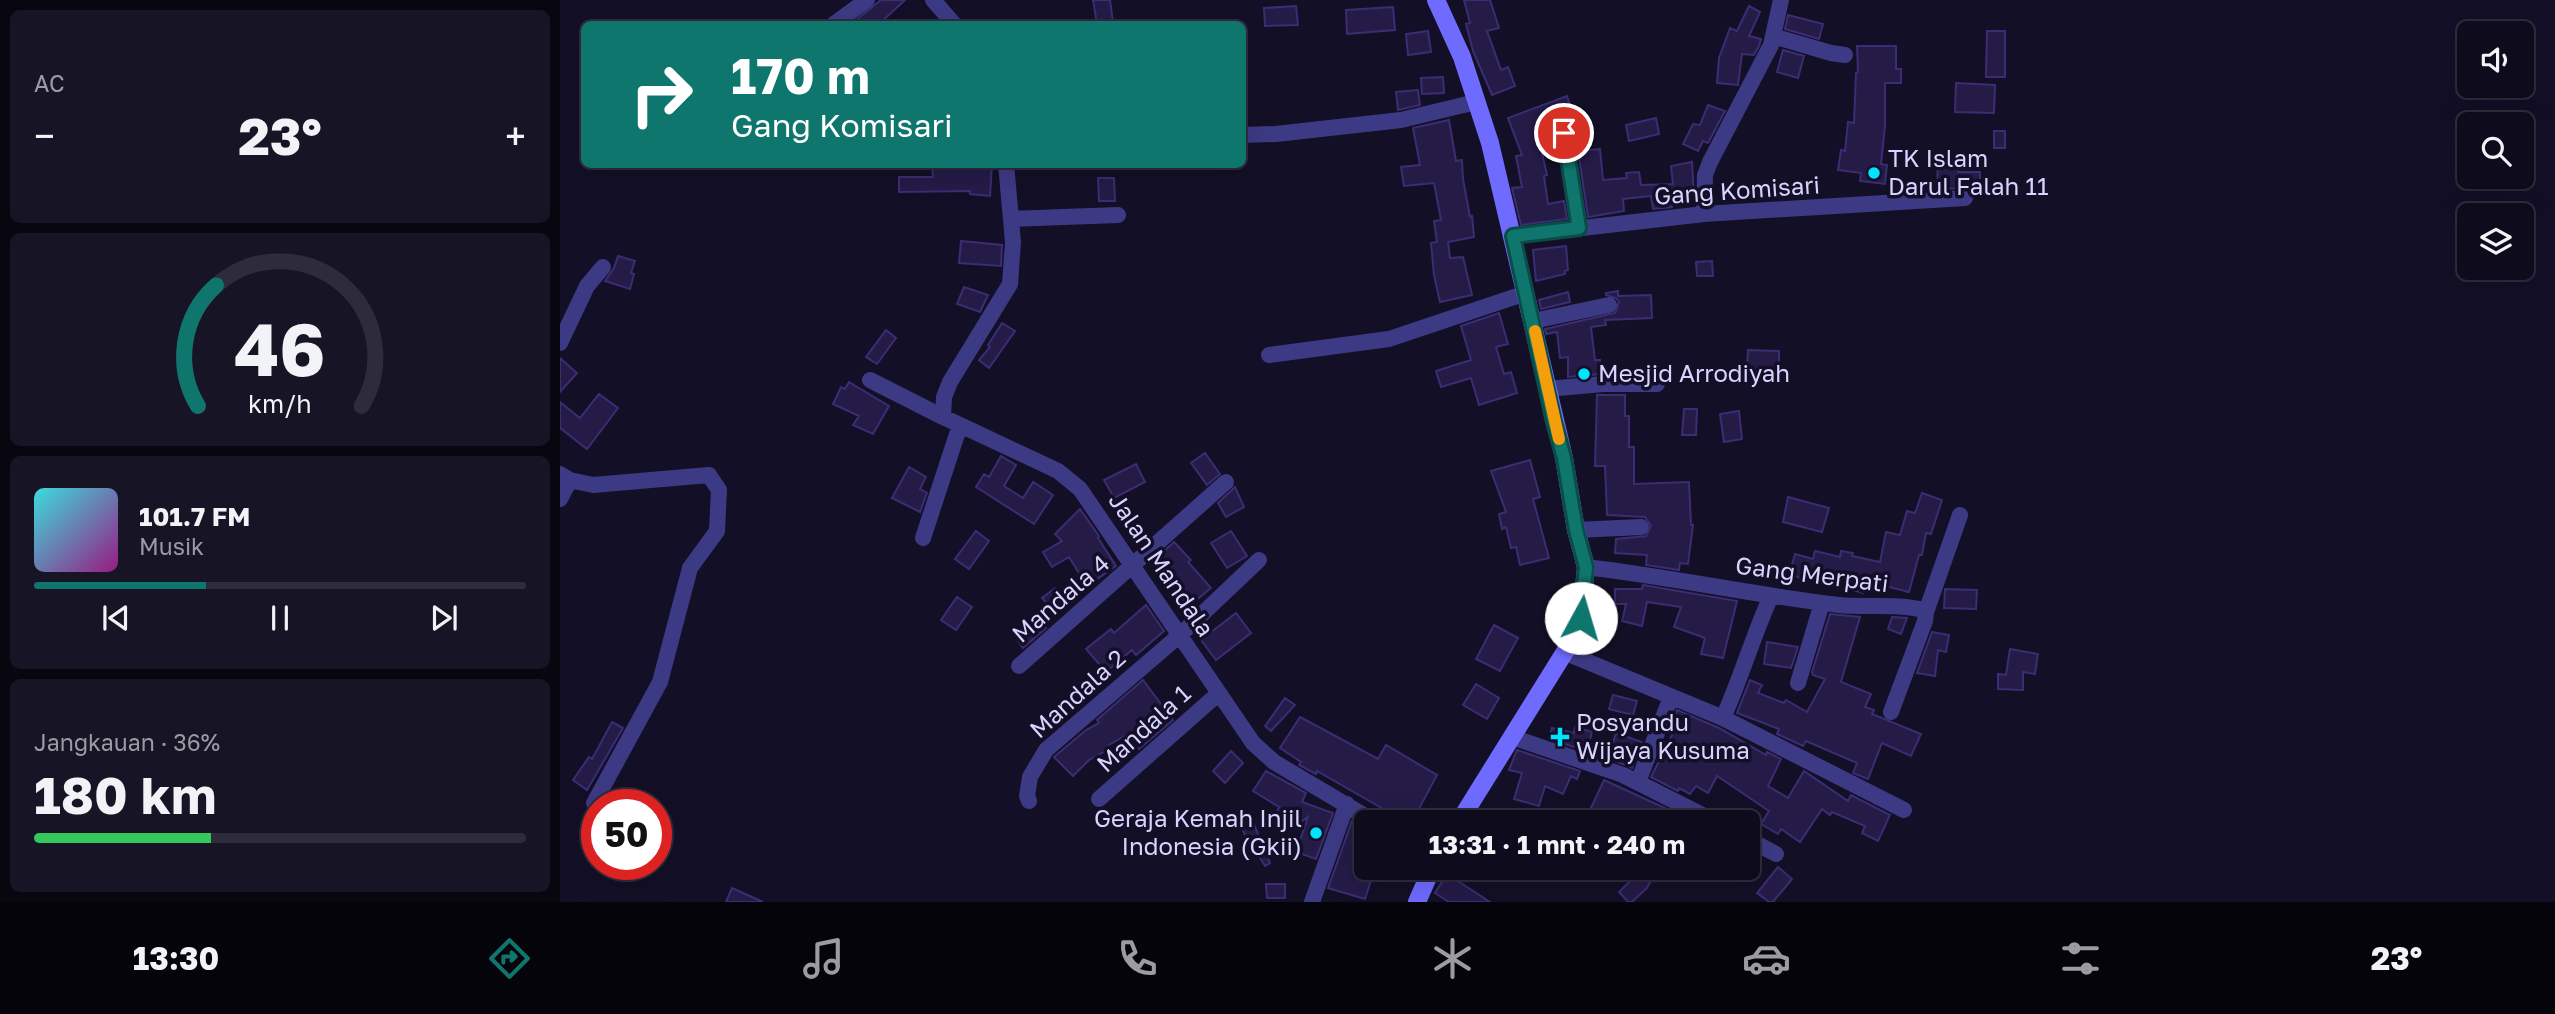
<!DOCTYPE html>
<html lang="id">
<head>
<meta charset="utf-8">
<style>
	:root { --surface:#0e0b1c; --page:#171425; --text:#f1f3f6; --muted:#9b9ba3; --line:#2e2b3b; --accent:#0f766e }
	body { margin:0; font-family:"Golos Text",sans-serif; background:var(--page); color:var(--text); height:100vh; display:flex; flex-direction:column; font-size:26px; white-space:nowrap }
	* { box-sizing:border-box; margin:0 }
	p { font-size:23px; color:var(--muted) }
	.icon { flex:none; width:38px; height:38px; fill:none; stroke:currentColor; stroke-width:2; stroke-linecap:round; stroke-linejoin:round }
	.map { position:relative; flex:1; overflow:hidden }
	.details { display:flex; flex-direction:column; gap:10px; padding:10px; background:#08060f; width:560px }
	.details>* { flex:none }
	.hud { position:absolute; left:21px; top:21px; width:665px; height:147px; border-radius:10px; box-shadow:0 7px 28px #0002,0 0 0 2px var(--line); background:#0f766e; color:#fff; overflow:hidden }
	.controls { position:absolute; left:1897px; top:21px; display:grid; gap:14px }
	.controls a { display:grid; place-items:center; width:77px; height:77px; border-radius:10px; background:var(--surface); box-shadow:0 7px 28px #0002,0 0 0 2px var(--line); font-size:35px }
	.speed { position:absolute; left:21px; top:789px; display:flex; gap:14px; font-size:35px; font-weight:700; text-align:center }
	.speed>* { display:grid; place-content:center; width:91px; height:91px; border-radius:50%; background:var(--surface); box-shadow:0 7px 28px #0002,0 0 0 2px var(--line); line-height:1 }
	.speed .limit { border:10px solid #d22; background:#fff; color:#111 }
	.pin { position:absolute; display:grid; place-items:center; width:60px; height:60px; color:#fff; margin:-30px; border:4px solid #fff; border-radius:50%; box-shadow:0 2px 7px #0007 }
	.me { position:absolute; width:77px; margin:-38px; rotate:6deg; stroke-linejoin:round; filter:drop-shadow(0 0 5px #0008) }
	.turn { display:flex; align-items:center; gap:24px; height:147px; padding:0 35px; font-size:32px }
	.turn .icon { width:91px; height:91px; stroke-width:2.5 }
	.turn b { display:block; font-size:49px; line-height:60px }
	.big { font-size:52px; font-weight:700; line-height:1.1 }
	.details .card { flex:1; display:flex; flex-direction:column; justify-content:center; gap:10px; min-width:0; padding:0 24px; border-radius:10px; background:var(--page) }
	.details .dial { align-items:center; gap:0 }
	.dial svg { height:182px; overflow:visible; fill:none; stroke:var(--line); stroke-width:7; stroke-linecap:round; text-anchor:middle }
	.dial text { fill:var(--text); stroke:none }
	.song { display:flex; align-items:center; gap:21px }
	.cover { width:84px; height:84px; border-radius:10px; background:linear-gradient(135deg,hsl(180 70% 55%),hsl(310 70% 35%)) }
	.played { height:7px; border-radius:4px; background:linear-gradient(90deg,var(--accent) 35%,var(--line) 35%) }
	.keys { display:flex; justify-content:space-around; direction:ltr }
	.heat { display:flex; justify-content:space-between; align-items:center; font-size:38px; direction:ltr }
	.charge { height:10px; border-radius:5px; background:linear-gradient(90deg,#34c759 36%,var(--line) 0) }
	.trip { position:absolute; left:794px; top:810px; width:406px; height:70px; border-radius:10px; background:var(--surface); box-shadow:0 7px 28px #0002,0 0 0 2px var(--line); font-weight:700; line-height:70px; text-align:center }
	.menu { display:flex; height:112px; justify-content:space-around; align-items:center; background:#06040b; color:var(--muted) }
	.menu .icon { width:49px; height:49px }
	.menu .active { color:var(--accent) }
	.menu b { font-size:32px; color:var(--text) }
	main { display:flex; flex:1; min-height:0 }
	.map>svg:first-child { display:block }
</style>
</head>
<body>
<main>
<section class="details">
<div class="card"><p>AC</p>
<div class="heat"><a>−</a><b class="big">23°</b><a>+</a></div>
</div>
<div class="card dial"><svg viewBox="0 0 100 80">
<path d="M14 69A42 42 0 1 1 86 69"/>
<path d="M14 69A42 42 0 0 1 22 16" stroke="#0f766e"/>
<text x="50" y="56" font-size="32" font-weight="700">46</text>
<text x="50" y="72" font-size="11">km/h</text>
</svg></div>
<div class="card">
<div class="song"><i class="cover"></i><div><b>101.7 FM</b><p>Musik</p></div></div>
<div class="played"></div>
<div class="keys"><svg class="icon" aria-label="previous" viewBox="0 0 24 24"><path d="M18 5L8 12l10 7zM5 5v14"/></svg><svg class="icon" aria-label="pause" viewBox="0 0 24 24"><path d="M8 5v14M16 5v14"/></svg><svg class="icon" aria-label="next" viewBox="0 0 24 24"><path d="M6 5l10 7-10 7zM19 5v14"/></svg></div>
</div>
<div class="card"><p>Jangkauan · 36%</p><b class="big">180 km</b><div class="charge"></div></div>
</section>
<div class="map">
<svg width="1995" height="902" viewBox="0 0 1995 902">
	<rect width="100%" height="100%" fill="#130f26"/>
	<path fill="#241b47" stroke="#3b2d73" stroke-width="2" d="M321,0H345L319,24H291Z
		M533,0H550L553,22L537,24Z
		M904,0H930L939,28L927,31L941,70L948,67L955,86L932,95L913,51L906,24L910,23Z
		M736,6L738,25L705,26L704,8Z
		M1189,6L1200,12L1189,36L1201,39L1199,46L1194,55L1182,54L1178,85L1157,83L1159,58L1170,28L1177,31Z
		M833,7L835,30L787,34L786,10Z
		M1228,15L1263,24L1259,39L1225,29Z
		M868,31L871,52L848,55L846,34Z
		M1427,31H1445V77H1426Z
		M1297,46H1336V69H1341V83H1325V126L1321,164L1327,165L1325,184L1300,181L1301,173L1278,170L1281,150L1285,151L1288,122L1294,123L1296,73L1298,72Z
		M1223,50L1244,56L1238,78L1217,72Z
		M883,77L884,93L862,94L861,78Z
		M1396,83L1435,85L1434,113L1395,112Z
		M858,90L860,105L838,110L836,92Z
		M1007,96L1013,115L976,126L987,175L984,176L988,204L1004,201L1007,219L961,225L952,188L962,187L956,156L962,155L948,118Z
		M1148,105L1165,111L1148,143L1143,141L1138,151L1123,144L1133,124L1140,125Z
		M1096,118L1099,134L1069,141L1066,125Z
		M889,120L896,161L902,160L903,179L910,217L912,216L914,237L888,242L890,258L903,257L912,295L880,302L874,275L871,243L877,242L874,221L881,220L874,183L844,186L841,167L860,165L853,128Z
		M1434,131H1445V148H1434Z
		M1040,149L1043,180L1067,178L1066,173L1079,172L1081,185L1113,184L1111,166L1132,162L1134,198L1111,201L1112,207L1093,209L1091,196L1063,199L1064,211L1028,217L1018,151Z
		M1378,160H1398V172H1420V193H1414L1405,188L1377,189Z
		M372,164H432L430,196L410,194V191L339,192V177H373Z
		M538,178H554L555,201H539Z
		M401,241L442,245L441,266L399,263Z
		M1006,246L1008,270L1005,271V274L976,281L973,250Z
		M58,256L75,261L71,273L74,274L70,289L45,281L54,268Z
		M1152,261L1153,276H1137L1136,262Z
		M404,287L428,295L420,312L397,304Z
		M1058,291V296L1091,295L1092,318L1045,320L1046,325L1031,327L1035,360H1040V374L1008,377V357L1000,358L997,332L986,334L985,329L1055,313L1059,302L1056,298L1046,295V293Z
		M1008,292L1010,302L981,309L979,300Z
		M939,313L948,344L936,347L944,374L951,372L957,393L919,405L911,378L881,387L876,371L911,360L901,326Z
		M442,323L455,331L429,368L419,360L430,347L428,345Z
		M326,330L336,338L317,364L306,357Z
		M1188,350L1219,351V369L1187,368Z
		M0,358L17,373L0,392Z
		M289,382L329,406L313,434L293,425L299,416L273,404L281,387L285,389Z
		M39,394L58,408L27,449L0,428V402L20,418Z
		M1037,395H1065V416H1069V447H1074V484L1129,482L1131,525H1133L1128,564L1120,563L1119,570L1086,565L1087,555L1055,553L1056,539L1086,536L1091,526L1085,517L1047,515L1045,466H1035Z
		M1124,409H1137L1136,435H1122Z
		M1179,411L1182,439L1164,442L1160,414Z
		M645,453L660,474L647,485L631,463Z
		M441,456L456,465L444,486L463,498L473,482L493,495L474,524L416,487L424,474L429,477Z
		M970,460L980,497L973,499L989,558L960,565L956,547L951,548L946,527L942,529L939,514L946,512L931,471Z
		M576,464L585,482L554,498L544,480Z
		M349,467L366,477L360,489L367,493L360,512L332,498Z
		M675,487L684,507L666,517L658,503Z
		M1362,493L1382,500L1371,534L1366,533L1362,555H1359L1349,592L1306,581L1303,593L1289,589L1292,578L1265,572L1263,583L1229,575L1235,554L1253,559L1255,551L1280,557L1281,551L1293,553L1292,556L1320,562L1326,532L1340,535L1347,511L1355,513Z
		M1228,497L1269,508L1262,532L1223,522Z
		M520,509L539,536L538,538L556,566L527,586L509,557L492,567L483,552L502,541L495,534Z
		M416,531L429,541L409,569L395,559Z
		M671,531L687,556L667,568L651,543Z
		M614,542L631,560L628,562L651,588L628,607L592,562Z
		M1083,585L1177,601L1163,658L1141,654L1145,638L1114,627L1121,607L1087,602L1082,626L1062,621L1066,604H1055V589H1082Z
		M495,588L506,601L493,611L482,598Z
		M1385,589L1417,590L1416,609L1384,608Z
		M397,597L412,607L396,630L381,620Z
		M586,605L604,631L576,655L572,650L546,672L526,649L551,629L554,633Z
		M676,613L691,633L656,660L641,640Z
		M1270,614L1300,617L1281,682L1311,694L1305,707L1314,710L1312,714L1361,734L1351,756L1322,743L1308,779L1293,773L1297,763L1246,741L1243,746L1217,734L1219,729L1177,713L1190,680L1202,685L1198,693L1224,703L1226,700L1247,712L1265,679L1253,675L1252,672Z
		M1332,617L1347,618L1341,634L1328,629Z
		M479,618L486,628L463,648L455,636Z
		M934,625L958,638L940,671L916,659Z
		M1372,632L1389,635L1386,652L1378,650L1375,676L1357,673Z
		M1207,642L1238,647L1231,668L1204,664Z
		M1450,649L1478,654L1475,674L1463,672V690L1438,689V674L1446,675Z
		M583,680L613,720L579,749L568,734L547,746L549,749L529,760L513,776L494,757L526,730L539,723L537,720Z
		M916,684L939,698L927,719L903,705Z
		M1053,695L1077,701L1073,715L1049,709Z
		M725,698L735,705L711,731L705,726Z
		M1117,710L1159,728L1206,755L1207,752L1221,759L1208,786L1228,798L1244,771L1288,801L1291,795L1330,815L1318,841L1302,833L1305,826L1272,812L1270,815L1262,809L1240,842L1221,829L1218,834L1201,824L1209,811L1157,776L1148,793L1136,786L1130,794L1119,788L1118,791L1091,777L1116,727L1111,725Z
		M740,717L818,759L826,745L877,775L852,822H846L757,771L756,774L739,765L741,762L720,748Z
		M52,722L63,728L27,790L13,780L29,757L32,759Z
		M1015,727L1032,732L1027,751L989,739L992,728L1014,733Z
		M1056,733L1082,742L1072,768L1055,761L1057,758L1049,755Z
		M957,750L1020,771L1017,779L1011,776L1003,794L985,786L979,806L954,799L962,773L949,770Z
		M671,751L683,763L665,783L653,771Z
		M706,771L746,793L742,802L773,813L756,859L736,852L748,817L734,827L714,817L719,807L693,791Z
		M1044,780L1107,809L1099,822H1063L1052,816L1050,820L1030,810Z
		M691,817L710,863L705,866L685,835L679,822Z
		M792,821L807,829V868H815L805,899L768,888Z
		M1218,867L1232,879L1213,902H1209L1197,893Z
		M1083,868H1098L1087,888L1072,902H1068L1059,892Z
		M887,874L930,902H889L875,893Z
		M706,884H725V898H707Z
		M172,888L203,902H166Z"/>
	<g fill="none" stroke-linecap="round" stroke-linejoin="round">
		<path stroke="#3d3a85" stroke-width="16" d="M373,0L394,24
			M274,24L307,0
			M1213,36L1271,53L1285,55
			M1004,133L1019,228
			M682,135L716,134L841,120L916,102
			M1144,214L1145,175L1150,162L1211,45L1221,0
			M452,219L558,215
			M953,236L1144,214L1405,198
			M973,321L1049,305
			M0,343L27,286L43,267
			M709,355L829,339L966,293
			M310,380L383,417L498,471L520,489L693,743L714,762L815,822
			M987,389L1043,384H1097
			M383,417L384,397L390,382L450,284L453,242L446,164
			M0,474L10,480L0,499
			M10,480L33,485L149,475L159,490L157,531L130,568L100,682L34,803
			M1016,530L1081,527
			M363,538L400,425
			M1026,567C1111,577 1194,595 1279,605C1307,608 1337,603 1364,610L1366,612L1365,621L1331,712
			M1366,612L1400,515
			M1004,652L1163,718L1344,810
			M459,666L666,482
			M1238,683L1262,603
			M1163,718C1181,678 1193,636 1211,596
			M952,737L1063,775L1156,822
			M1078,782L1111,697
			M539,799L659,693
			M469,801L467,796L470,777L486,750L621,634L699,560
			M1188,839L1216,854
			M752,902L787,804"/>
		<path stroke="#6f6bff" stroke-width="18" d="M876,0L902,57L930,143L1004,458L1016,530L1026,567L1021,618L1011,642L899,822
			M857,902L872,868"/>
	</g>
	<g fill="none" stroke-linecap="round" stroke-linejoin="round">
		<defs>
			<path id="route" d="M1004,133L1019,228L953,236L994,422L1004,458L1016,530L1026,567L1021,618"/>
		</defs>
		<use href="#route" stroke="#0a4d48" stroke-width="18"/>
		<use href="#route" stroke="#0f766e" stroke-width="12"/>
		<path stroke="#f59e0b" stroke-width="12" d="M975,331L999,439"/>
	</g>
	<g fill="#00e5ff" stroke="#130f26" stroke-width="2.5">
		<circle cx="1314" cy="173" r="7"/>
		<circle cx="1024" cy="374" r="7"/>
		<path d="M996.5 726.5h7v7h7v7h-7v7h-7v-7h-7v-7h7z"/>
		<circle cx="756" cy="833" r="7"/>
	</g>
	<g text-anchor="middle" stroke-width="7" stroke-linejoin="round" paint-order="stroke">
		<g font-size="24" fill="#d9d4ff" stroke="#130f26" text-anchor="start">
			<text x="1328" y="167">TK Islam<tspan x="1328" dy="28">Darul Falah 11</tspan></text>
			<text x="1038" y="382">Mesjid Arrodiyah</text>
			<text x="1016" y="731">Posyandu<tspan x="1016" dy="28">Wijaya Kusuma</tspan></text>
			<text x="742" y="827" text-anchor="end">Geraja Kemah Injil<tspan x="742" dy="28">Indonesia (Gkii)</tspan></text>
		</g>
		<g font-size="24" fill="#d9d4ff" stroke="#130f26">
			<text transform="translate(1177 191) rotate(-4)" y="8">Gang Komisari</text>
			<text transform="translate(601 565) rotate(56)" y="8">Jalan Mandala</text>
			<text transform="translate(1252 575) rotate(7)" y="8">Gang Merpati</text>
			<text transform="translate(501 599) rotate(-41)" y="8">Mandala 4</text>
			<text transform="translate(518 694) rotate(-42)" y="8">Mandala 2</text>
			<text transform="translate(584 729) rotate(-42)" y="8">Mandala 1</text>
		</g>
	</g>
</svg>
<div class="controls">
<a><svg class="icon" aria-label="sound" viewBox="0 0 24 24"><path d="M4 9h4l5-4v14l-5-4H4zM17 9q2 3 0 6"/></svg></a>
<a><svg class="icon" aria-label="search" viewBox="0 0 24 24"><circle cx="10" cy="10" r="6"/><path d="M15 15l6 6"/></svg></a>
<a><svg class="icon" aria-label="layers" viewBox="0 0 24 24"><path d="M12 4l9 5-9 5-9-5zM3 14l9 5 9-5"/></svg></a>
</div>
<div class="speed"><div class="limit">50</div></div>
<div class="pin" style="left:1004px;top:133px;background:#d93025"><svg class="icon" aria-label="arrive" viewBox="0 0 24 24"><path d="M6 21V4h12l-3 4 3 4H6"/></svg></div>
<svg class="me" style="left:1021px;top:618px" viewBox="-20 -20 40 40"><circle r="19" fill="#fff"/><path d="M0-13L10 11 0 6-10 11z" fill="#0f766e"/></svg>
<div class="trip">13:31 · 1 mnt · 240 m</div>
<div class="hud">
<div class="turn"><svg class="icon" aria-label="right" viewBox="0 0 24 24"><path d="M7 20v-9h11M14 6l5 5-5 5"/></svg><div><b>170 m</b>Gang Komisari</div></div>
</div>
</div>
</main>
<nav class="menu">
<b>13:30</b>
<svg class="icon active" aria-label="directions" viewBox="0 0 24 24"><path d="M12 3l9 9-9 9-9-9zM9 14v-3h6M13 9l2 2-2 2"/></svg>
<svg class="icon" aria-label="music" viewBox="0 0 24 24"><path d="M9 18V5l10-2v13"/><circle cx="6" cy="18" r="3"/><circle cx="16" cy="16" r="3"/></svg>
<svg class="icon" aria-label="phone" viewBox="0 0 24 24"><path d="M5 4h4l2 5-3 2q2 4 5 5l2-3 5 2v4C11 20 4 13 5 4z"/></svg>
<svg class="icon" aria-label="climate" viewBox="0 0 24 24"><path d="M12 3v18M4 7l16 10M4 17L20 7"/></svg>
<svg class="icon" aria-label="car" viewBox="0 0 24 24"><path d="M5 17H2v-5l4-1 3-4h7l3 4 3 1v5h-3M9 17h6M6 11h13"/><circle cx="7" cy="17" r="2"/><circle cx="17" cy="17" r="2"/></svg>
<svg class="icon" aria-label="filters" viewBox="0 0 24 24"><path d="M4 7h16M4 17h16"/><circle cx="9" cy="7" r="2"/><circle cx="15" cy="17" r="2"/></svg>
<b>23°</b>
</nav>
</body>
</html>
